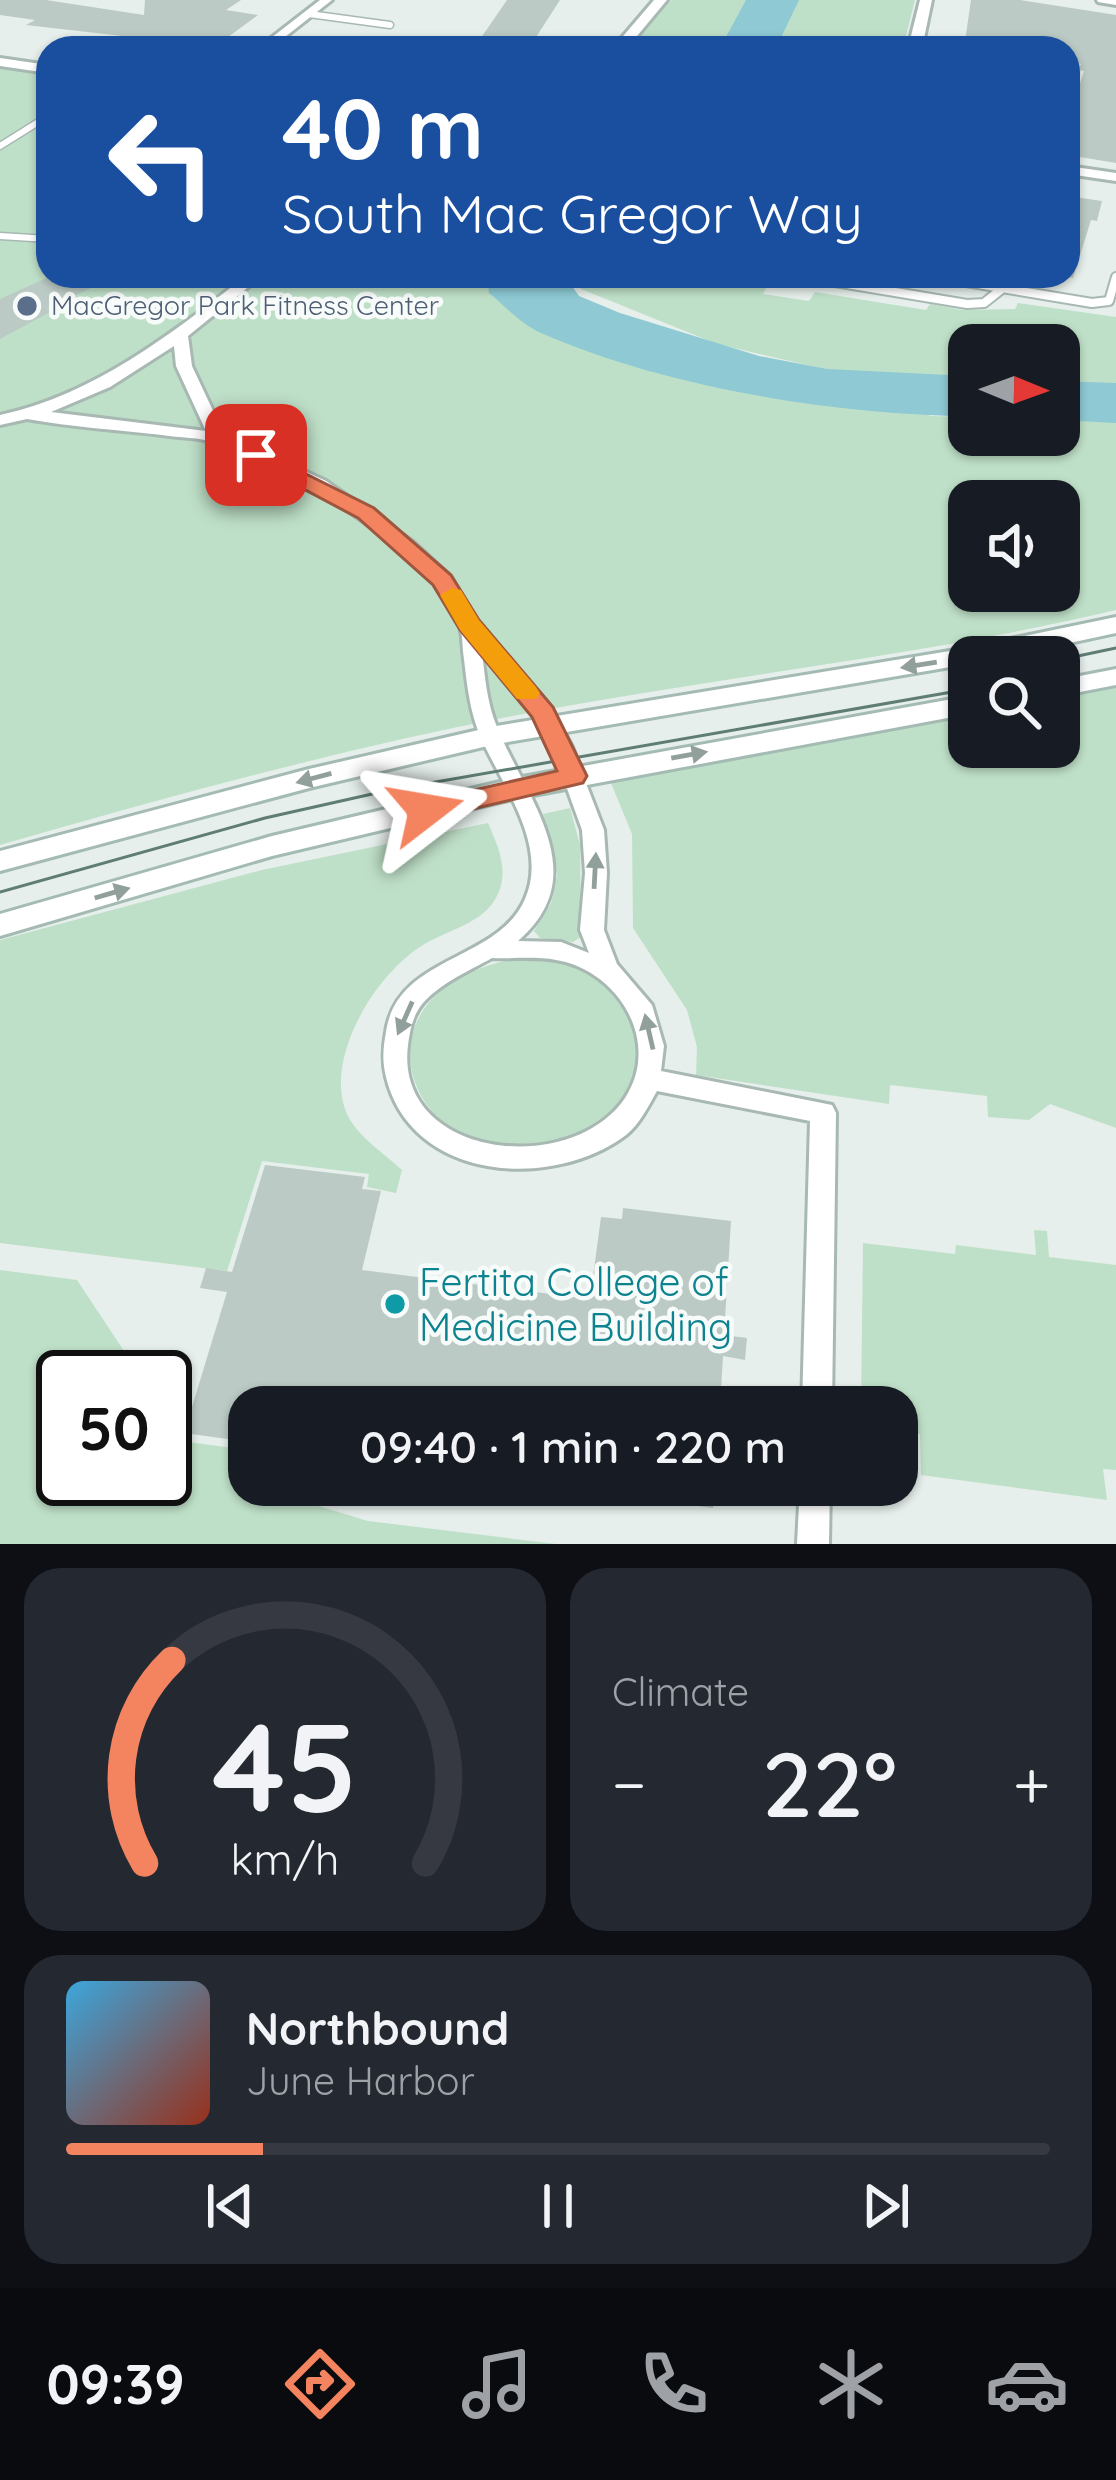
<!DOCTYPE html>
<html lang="en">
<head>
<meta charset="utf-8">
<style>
	:root { --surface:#171b24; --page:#242831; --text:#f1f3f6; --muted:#9ea1a6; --line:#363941; --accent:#f4845f }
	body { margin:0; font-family:Quicksand,sans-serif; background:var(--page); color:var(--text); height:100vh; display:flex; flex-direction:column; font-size:45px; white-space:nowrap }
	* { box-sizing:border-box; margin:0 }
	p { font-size:39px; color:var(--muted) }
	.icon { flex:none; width:66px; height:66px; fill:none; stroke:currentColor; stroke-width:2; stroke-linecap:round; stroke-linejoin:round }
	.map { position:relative; height:1544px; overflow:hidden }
	.drawer { display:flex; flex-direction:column; gap:24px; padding:24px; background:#0d0f14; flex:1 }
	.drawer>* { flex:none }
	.hud { position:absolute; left:36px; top:36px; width:1044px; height:252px; border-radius:36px; box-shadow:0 3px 9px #0004; background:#1a4fa0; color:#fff; overflow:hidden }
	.needle { width:78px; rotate:91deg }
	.tools { position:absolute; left:948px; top:324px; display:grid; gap:24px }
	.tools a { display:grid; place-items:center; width:132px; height:132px; border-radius:24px; background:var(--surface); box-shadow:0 3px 9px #0004; font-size:60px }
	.speed { position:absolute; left:36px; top:1350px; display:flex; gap:24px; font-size:60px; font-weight:700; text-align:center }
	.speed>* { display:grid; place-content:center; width:156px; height:156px; border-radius:50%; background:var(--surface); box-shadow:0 3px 9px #0004; line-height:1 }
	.speed .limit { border:6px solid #111; border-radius:18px; background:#fff; color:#111 }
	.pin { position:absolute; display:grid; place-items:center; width:102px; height:102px; color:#fff; margin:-51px; border-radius:24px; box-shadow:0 6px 18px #0006 }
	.me { position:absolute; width:132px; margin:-66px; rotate:76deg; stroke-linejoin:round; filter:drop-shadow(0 0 9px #0008) }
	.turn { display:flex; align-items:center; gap:42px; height:252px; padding:0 48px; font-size:54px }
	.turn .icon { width:156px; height:156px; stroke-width:2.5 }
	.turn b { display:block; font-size:84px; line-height:102px }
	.big { font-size:90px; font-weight:600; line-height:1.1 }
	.drawer .widget { flex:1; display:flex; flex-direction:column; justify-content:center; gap:18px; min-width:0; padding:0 42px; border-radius:36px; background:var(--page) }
	.drawer .dial { align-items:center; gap:0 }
	.dial svg { height:312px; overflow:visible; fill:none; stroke:var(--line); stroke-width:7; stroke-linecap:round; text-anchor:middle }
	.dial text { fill:var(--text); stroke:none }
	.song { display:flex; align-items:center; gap:36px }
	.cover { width:144px; height:144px; border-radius:18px; background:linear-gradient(135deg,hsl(200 70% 55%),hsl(10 70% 35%)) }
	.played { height:12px; border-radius:6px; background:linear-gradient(90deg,var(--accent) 20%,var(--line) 20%) }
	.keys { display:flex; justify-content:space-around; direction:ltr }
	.heat { display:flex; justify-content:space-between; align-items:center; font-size:66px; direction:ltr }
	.drawer .tiles { flex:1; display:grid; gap:24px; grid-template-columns:1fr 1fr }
	.widget:last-child { grid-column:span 2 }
	.trip { position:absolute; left:228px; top:1386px; width:690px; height:120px; border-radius:36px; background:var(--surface); box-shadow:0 3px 9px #0004; font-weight:600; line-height:120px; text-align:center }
	.menu { display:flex; height:192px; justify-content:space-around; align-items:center; background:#090b0e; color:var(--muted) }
	.menu .icon { width:84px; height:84px }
	.menu .current { color:var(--accent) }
	.menu b { font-size:54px; color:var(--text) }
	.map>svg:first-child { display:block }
</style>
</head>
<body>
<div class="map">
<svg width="1116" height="1544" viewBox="0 0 1116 1544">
	<rect width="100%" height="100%" fill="#e6efeb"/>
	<path fill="#bfe0c8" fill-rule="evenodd" d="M671,0H915L903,48H630Z
		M0,67L48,75V276H487L490,293L932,416L969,417V435H1059V419L1116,421V610C935,653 750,673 567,706C375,740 187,791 0,845ZM969,501H1059V591H969Z
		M566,276H726L769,283L763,294L809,301L815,292L926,310L930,304L962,310L1015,309L1018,303L1116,317V383H1059V345H969V378L828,370L717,344L581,289Z
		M1116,687V1128L1050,1104L1029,1120L988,1117L987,1096L890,1085L889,1104L696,1075L697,1047L687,1010L633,928L632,834L611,783L969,714V747H1059V697Z
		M570,808L580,845L581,937L573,942L540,938L534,931L551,903L557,875L543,814Z
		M488,823C498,846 509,870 498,894C484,924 449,929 423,945C375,974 320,1063 349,1118C360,1138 386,1155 402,1170L396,1193L367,1187L369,1174L262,1161L227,1271L0,1243V940L262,870Z
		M525,957C549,960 573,963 594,976C646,1006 654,1073 612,1115C597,1130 576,1138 556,1144C412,1185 330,987 525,957Z
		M1034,1230L1047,1231L1049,1257L1116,1265V1470L1103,1469L1107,1500L921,1475L920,1434L897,1431V1407H861L863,1243L955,1254L956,1245L1036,1255Z
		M0,1270L77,1280L126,1354L133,1377H63V1479H165V1439L249,1450V1485H277L279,1494L368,1521L556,1544H0Z"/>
	<path fill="#8ec9d4" d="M746,0H799L776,48H720Z
		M487,276H565L579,296L620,313L759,356L827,369L969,376V416C835,415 664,387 541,333C522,325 505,306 489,293Z
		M1059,381L1116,383V423L1059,420Z"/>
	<path fill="#bbcac4" d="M0,0H46L144,15L145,0H241L226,10L258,15L213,48H157L166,41L26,25L35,20L0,15Z
		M507,0H560L529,48H474Z
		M971,0H1020L1116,15V163L1068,155V121L1084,71L1078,70L1081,64L1068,62V46L1006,38L1005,48H964Z
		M1068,196L1102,201L1097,221L1091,220L1073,278L1068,277Z
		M51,276H116L47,309L52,311L0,339V299Z
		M265,1165L365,1177L362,1189L381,1191L362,1270L590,1299L601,1217L622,1219L623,1208L731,1221L724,1335L747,1338L745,1360L723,1356L720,1407H249V1442L184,1433L227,1292L200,1288L206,1268L232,1272Z
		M641,1485H715L713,1508L640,1498Z"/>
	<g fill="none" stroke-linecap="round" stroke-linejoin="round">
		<defs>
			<path id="service-far1" d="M309,14L390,25
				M376,48L380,44
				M0,146L48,116
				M0,236L48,239"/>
			<path id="service" d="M799,276L967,304L984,303L1003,288
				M930,276L1092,303L1109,301L1116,277"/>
			<path id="minor" d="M320,0H332L271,48H258Z
				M1097,0H1116V5L1098,2Z
				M246,276H262L188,336L192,366L224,434L326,481L413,542L450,576L477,621L551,708L572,747L604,830L607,873L604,930L617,964L652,1005L664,1046L661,1071L832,1105L836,1113L832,1407H802L810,1121L657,1091C649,1105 639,1125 626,1135C552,1191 411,1181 386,1077C382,1061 383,1048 386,1032C397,955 498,962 525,899C549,845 502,785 481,738C470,713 467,686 464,659C462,648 463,633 459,623C431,550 288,468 216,443C200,437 180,438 162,435C118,430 72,427 27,419L0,425V415C96,394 169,335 246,276ZM174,346L176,366L206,431L51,412L110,387ZM482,652L536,716L552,747L582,830L585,873L580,930L589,953L561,942L518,941C596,874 525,797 497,727C487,703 485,677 482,652ZM492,958C513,959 536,956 556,960C618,970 662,1042 625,1098C571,1178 394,1158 408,1045C410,1029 413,1015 423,1003C442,982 469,971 492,958Z
				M800,1485H830L829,1544H797Z"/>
			<path id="tertiary" d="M654,0H667L627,48H613Z
				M920,0H932L922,48H908Z
				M0,58L48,65V73L0,66Z
				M1068,166L1116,173V181L1068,174Z"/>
			<path id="secondary" d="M1116,617V633L1004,657H969V664L962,665L496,744L309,788L0,871V851L309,769L496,726L962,649Z
				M1116,669V685L1059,696V680Z
				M969,696V714L517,798L272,856L0,936V914L272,836L517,778Z"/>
		</defs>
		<use href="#service-far1" stroke="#a8b8b2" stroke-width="9"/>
		<use href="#service" stroke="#a8b8b2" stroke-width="12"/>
		<use href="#minor" stroke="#a8b8b2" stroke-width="6"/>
		<use href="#tertiary" stroke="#a8b8b2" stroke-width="6"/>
		<use href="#secondary" stroke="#a4bbb3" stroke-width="6"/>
		<use href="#service-far1" stroke="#fff" stroke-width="6"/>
		<use href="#service" stroke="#fff" stroke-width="8"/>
		<use href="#minor" fill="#fff" fill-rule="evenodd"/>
		<use href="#tertiary" fill="#fff" fill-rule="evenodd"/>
		<use href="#secondary" fill="#fff" fill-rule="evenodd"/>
		<path stroke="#5f7d75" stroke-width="3" d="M1059,660L1116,648
			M0,892L265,818L390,790L969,689"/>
	</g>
	<defs><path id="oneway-solid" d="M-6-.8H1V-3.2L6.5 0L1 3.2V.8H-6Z" transform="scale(3)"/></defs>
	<g fill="#92a09c">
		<use href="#oneway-solid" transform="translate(919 665) rotate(171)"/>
		<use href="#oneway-solid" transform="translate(689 755) rotate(-10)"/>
		<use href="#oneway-solid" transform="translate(314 778) rotate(165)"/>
		<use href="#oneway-solid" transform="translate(595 871) rotate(-87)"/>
		<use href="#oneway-solid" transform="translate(112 893) rotate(-16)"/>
		<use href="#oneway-solid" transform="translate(405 1018) rotate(114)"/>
		<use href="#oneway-solid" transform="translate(649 1032) rotate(-103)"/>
	</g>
	<path fill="#f4845f" stroke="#9f563e" stroke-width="3" d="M256,449L374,508L451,575L479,620L553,707L587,776L583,783L426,820L416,817L412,810L416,803L557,771L532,717L460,630L433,585L358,518L249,460V450Z"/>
	<path fill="#f59e0b" d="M452,588L461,590L479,620L536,687L540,693L536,699H517L460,630L440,595Z"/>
	<circle fill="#5c6f8a" stroke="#f7fbf9" stroke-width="4.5" cx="27" cy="306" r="12"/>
	<circle fill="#0f9aa8" stroke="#f7fbf9" stroke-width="4.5" cx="395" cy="1304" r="12"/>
	<g text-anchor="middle" stroke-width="9" stroke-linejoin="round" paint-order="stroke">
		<g font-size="27" fill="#4e5e75" stroke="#f7fbf9" text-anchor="start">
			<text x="51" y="315">MacGregor Park Fitness Center</text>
		</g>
		<g font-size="39" fill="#0d838f" stroke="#f7fbf9" text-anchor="start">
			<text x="419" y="1296">Fertita College of<tspan x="419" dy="45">Medicine Building</tspan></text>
		</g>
	</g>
</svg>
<div class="tools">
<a><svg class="needle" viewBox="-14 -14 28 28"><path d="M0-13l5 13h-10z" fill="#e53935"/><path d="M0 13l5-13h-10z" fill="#9ea1a6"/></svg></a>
<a><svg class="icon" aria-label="sound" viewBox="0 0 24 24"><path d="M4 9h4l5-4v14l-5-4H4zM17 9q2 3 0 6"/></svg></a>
<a><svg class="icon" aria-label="search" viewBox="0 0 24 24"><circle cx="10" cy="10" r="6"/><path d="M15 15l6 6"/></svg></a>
</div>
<div class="speed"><div class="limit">50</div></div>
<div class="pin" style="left:256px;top:455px;background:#d93025"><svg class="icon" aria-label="arrive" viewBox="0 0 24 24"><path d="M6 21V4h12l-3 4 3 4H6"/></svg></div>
<svg class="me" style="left:426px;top:810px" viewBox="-20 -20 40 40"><path d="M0-17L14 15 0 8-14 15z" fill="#f4845f" stroke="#fff" stroke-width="4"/></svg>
<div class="trip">09:40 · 1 min · 220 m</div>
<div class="hud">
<div class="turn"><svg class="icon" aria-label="left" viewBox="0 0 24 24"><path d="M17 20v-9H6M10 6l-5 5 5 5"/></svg><div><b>40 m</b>South Mac Gregor Way</div></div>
</div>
</div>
<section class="drawer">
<div class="tiles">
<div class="widget dial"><svg viewBox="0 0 100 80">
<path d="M14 69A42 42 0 1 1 86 69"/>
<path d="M14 69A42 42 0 0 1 21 17" stroke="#f4845f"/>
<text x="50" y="56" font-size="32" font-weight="700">45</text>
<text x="50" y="72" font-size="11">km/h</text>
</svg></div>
<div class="widget"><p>Climate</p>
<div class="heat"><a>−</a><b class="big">22°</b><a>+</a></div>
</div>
<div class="widget">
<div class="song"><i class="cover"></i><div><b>Northbound</b><p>June Harbor</p></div></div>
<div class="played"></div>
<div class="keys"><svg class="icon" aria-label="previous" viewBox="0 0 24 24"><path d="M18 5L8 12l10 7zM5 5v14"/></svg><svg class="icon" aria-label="pause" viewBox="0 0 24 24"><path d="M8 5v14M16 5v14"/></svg><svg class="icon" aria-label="next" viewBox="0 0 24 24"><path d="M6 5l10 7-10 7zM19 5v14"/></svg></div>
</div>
</div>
</section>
<nav class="menu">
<b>09:39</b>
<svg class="icon current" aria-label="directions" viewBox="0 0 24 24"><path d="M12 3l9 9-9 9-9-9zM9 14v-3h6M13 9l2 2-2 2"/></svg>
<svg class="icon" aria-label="music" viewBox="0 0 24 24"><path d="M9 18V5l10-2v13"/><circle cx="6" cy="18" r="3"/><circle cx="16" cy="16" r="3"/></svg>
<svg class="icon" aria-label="phone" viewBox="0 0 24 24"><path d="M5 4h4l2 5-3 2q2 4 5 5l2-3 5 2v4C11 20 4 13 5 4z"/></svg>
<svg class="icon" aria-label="climate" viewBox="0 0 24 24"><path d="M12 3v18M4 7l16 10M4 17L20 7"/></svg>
<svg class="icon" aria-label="car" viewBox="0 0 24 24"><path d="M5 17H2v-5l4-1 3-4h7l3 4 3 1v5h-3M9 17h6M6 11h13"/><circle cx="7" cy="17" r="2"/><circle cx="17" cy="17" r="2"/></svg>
</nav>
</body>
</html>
